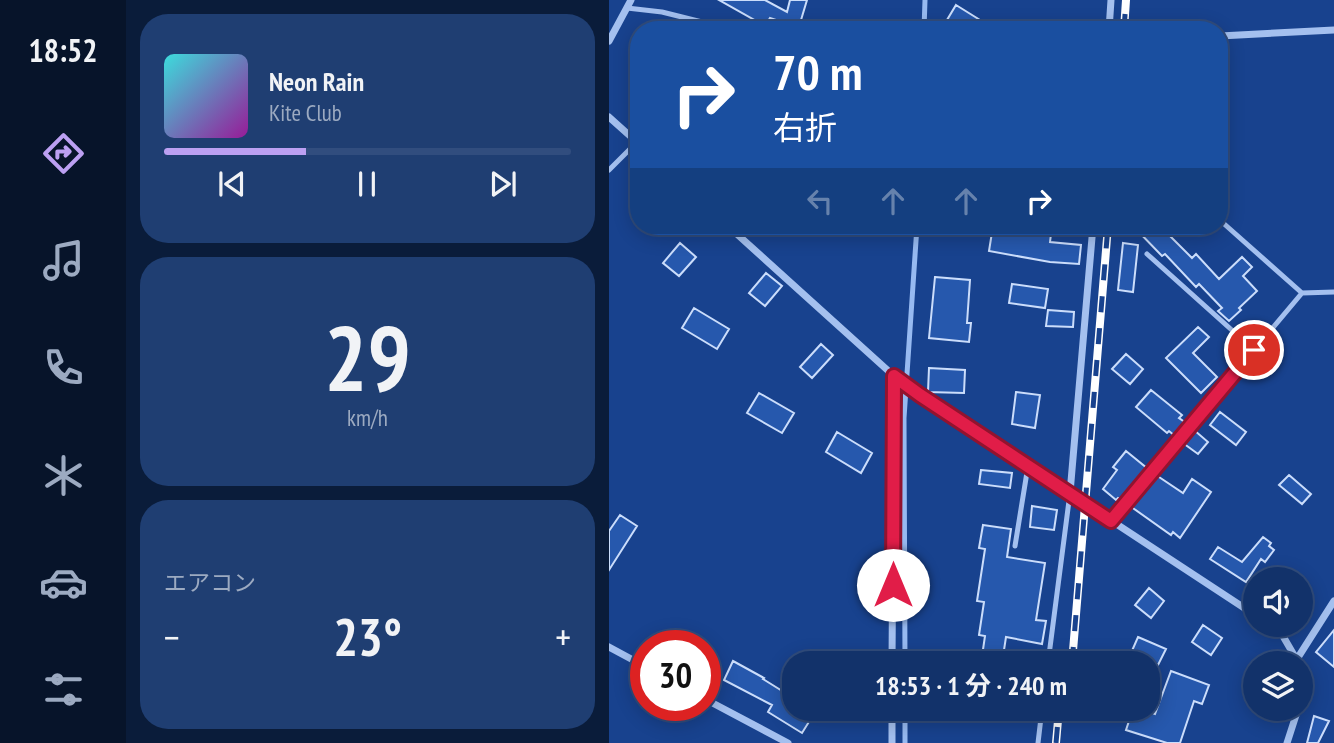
<!DOCTYPE html>
<html lang="ja">
<head>
<meta charset="utf-8">
<style>
	:root { --surface:#12326a; --page:#1f3e72; --text:#f1f3f6; --muted:#9caac1; --line:#314d7e; --accent:#bca0f2 }
	body { margin:0; font-family:"PT Sans Narrow","Noto Sans JP",sans-serif; background:var(--page); color:var(--text); height:100vh; display:flex; flex-direction:column; font-size:26px; white-space:nowrap }
	* { box-sizing:border-box; margin:0 }
	p { font-size:23px; color:var(--muted) }
	.icon { flex:none; width:38px; height:38px; fill:none; stroke:currentColor; stroke-width:2; stroke-linecap:round; stroke-linejoin:round }
	.map { position:relative; flex:1; overflow:hidden }
	.drawer { display:flex; flex-direction:column; gap:14px; padding:14px; background:#0a1c3a; width:483px }
	.drawer>* { flex:none }
	.banner { position:absolute; left:21px; top:21px; width:598px; height:214px; border-radius:28px; box-shadow:0 4px 18px #0003,0 0 0 2px var(--line); background:#1a4fa0; color:#fff; overflow:hidden }
	.tools { position:absolute; left:634px; top:567px; display:grid; gap:14px }
	.tools a { display:grid; place-items:center; width:70px; height:70px; border-radius:50%; background:var(--surface); box-shadow:0 4px 18px #0003,0 0 0 2px var(--line); font-size:35px }
	.speed { position:absolute; left:21px; top:630px; display:flex; gap:14px; font-size:35px; font-weight:700; text-align:center }
	.speed>* { display:grid; place-content:center; width:91px; height:91px; border-radius:50%; background:var(--surface); box-shadow:0 4px 18px #0003,0 0 0 2px var(--line); line-height:1 }
	.speed .limit { border:10px solid #d22; background:#fff; color:#111 }
	.pin { position:absolute; display:grid; place-items:center; width:60px; height:60px; color:#fff; margin:-30px; border:4px solid #fff; border-radius:50%; box-shadow:0 2px 7px #0007 }
	.me { position:absolute; width:77px; margin:-38px; rotate:0deg; stroke-linejoin:round; filter:drop-shadow(0 0 5px #0008) }
	.turn { display:flex; align-items:center; gap:24px; height:147px; padding:0 28px; font-size:32px }
	.turn .icon { width:91px; height:91px; stroke-width:2.5 }
	.turn b { display:block; font-size:49px; line-height:60px }
	.lanes { display:flex; align-items:center; height:66px; padding:0 28px; background:#0003; justify-content:center; gap:35px; direction:ltr }
	.lanes .off { opacity:.35 }
	.big { font-size:52px; font-weight:700; line-height:1.1 }
	.drawer .widget { flex:1; display:flex; flex-direction:column; justify-content:center; gap:10px; min-width:0; padding:0 24px; border-radius:28px; background:var(--page) }
	.drawer .dial { align-items:center; gap:0 }
	.dial b { font-size:91px; line-height:1 }
	.song { display:flex; align-items:center; gap:21px }
	.cover { width:84px; height:84px; border-radius:10px; background:linear-gradient(135deg,hsl(180 70% 55%),hsl(300 70% 35%)) }
	.played { height:7px; border-radius:4px; background:linear-gradient(90deg,var(--accent) 35%,var(--line) 35%) }
	.keys { display:flex; justify-content:space-around; direction:ltr }
	.heat { display:flex; justify-content:space-between; align-items:center; font-size:38px; direction:ltr }
	.trip { position:absolute; left:173px; top:651px; width:378px; height:70px; border-radius:28px; background:var(--surface); box-shadow:0 4px 18px #0003,0 0 0 2px var(--line); font-weight:700; line-height:70px; text-align:center }
	main { display:flex; flex:1; min-height:0 }
	.tab-bar { display:flex; flex-direction:column; width:126px; justify-content:space-around; align-items:center; background:#07142a; color:var(--muted) }
	.tab-bar .icon { width:49px; height:49px }
	.tab-bar .selected { color:var(--accent) }
	.tab-bar b { font-size:32px; color:var(--text) }
	.map>svg:first-child { display:block }
</style>
</head>
<body>
<main>
<nav class="tab-bar">
<b>18:52</b>
<svg class="icon selected" aria-label="directions" viewBox="0 0 24 24"><path d="M12 3l9 9-9 9-9-9zM9 14v-3h6M13 9l2 2-2 2"/></svg>
<svg class="icon" aria-label="music" viewBox="0 0 24 24"><path d="M9 18V5l10-2v13"/><circle cx="6" cy="18" r="3"/><circle cx="16" cy="16" r="3"/></svg>
<svg class="icon" aria-label="phone" viewBox="0 0 24 24"><path d="M5 4h4l2 5-3 2q2 4 5 5l2-3 5 2v4C11 20 4 13 5 4z"/></svg>
<svg class="icon" aria-label="climate" viewBox="0 0 24 24"><path d="M12 3v18M4 7l16 10M4 17L20 7"/></svg>
<svg class="icon" aria-label="car" viewBox="0 0 24 24"><path d="M5 17H2v-5l4-1 3-4h7l3 4 3 1v5h-3M9 17h6M6 11h13"/><circle cx="7" cy="17" r="2"/><circle cx="17" cy="17" r="2"/></svg>
<svg class="icon" aria-label="filters" viewBox="0 0 24 24"><path d="M4 7h16M4 17h16"/><circle cx="9" cy="7" r="2"/><circle cx="15" cy="17" r="2"/></svg>
</nav>
<section class="drawer">
<div class="widget">
<div class="song"><i class="cover"></i><div><b>Neon Rain</b><p>Kite Club</p></div></div>
<div class="played"></div>
<div class="keys"><svg class="icon" aria-label="previous" viewBox="0 0 24 24"><path d="M18 5L8 12l10 7zM5 5v14"/></svg><svg class="icon" aria-label="pause" viewBox="0 0 24 24"><path d="M8 5v14M16 5v14"/></svg><svg class="icon" aria-label="next" viewBox="0 0 24 24"><path d="M6 5l10 7-10 7zM19 5v14"/></svg></div>
</div>
<div class="widget dial"><b>29</b><p>km/h</p></div>
<div class="widget"><p>エアコン</p>
<div class="heat"><a>−</a><b class="big">23°</b><a>+</a></div>
</div>
</section>
<div class="map">
<svg width="725" height="743" viewBox="0 0 725 743">
	<rect width="100%" height="100%" fill="#18428e"/>
	<g fill="none" stroke-linecap="round" stroke-linejoin="round">
		<path stroke="#97baf1" stroke-width="5" d="M315,30L316,0
			M296,663L295,418L308,226
			M296,709V743"/>
	</g>
	<path fill="#2658ad" stroke="#cbddfb" stroke-width="2" d="M110,0H156L178,12L181,0H198L192,20L196,23L194,29L161,18L156,26Z
		M347,5L387,30H354L338,20Z
		M384,226H405V228L442,234L441,242L472,245L470,264L441,262L380,251Z
		M524,226H551L583,258L587,254L610,279L633,257L643,267L634,276L648,291L630,308L632,310L620,321L609,311L613,308L590,284L587,287L556,254L553,256Z
		M71,243L87,257L70,276L54,263Z
		M514,243L529,245L524,292L509,290Z
		M157,273L173,286L156,306L140,293Z
		M326,277L361,280L358,323H362L360,342L320,338Z
		M403,284L439,289L436,308L400,303Z
		M85,308L120,329L108,349L73,328Z
		M439,310L465,312L464,327L437,326Z
		M589,327L600,337L584,353L608,377L592,393L557,358Z
		M212,344L224,355L203,378L191,367Z
		M517,354L534,369L521,384L503,369Z
		M320,368L356,370L355,393L319,392Z
		M542,390L573,415L570,418L577,423L566,436L560,431L558,433L527,407Z
		M407,392L431,395L426,428L403,424Z
		M150,393L185,413L173,433L138,413Z
		M611,412L637,432L627,445L601,425Z
		M585,430L599,442L589,454L574,443Z
		M228,432L263,453L252,473L217,452Z
		M517,451L539,469L513,500L509,498L507,500L494,489L508,470L504,467Z
		M372,470L403,473L401,488L370,484Z
		M547,475L574,493L583,479L602,492L571,538L564,532L562,535L521,506Z
		M680,475L702,494L693,504L670,485Z
		M423,506L448,510L445,530L421,527Z
		M11,515L28,526L0,570V531Z
		M374,525L402,529L398,557L436,563L427,620L437,621L433,644L397,637L393,663H372L376,636L370,635L375,602L368,601L376,549L370,548Z
		M654,537L662,543L660,546L665,550L656,562L652,559L637,582L601,559L609,547L633,562Z
		M540,588L555,601L542,618L526,605Z
		M594,625L613,638L602,655L583,642Z
		M725,630V667L707,652Z
		M529,637L557,649L549,665L522,653Z
		M124,661L155,678L154,679L186,699V709H208L193,733L159,712L163,705L115,680Z
		M562,671L600,685L593,704L585,701L571,743H558L517,730L524,709H531L546,714Z
		M705,716L720,721L709,743H698Z"/>
	<g fill="none" stroke-linecap="round" stroke-linejoin="round">
		<path stroke="#a4c0ef" stroke-width="5" d="M18,8L53,12L105,25
			M0,170L28,142
			M613,222L693,293
			M538,254L645,350
			M502,521L693,293L725,292
			M406,546L419,466
			M439,663L461,493
			M429,743L433,709"/>
		<path stroke="#a4c0ef" stroke-width="7" d="M500,30L502,0
			M611,36L725,30
			M0,41L22,0
			M0,117L30,144
			M119,226L285,376L311,395L646,615
			M461,493L484,226
			M661,625L671,631L689,662
			M0,647L37,667
			M688,659L725,601
			M283,663L285,376
			M691,671L693,679L691,703
			M96,699L179,743
			M283,743V709
			M678,743L689,709"/>
		<defs>
			<path id="rail" d="M515,30L517,0
				M463,663L499,226
				M447,743L450,709"/>
		</defs>
		<use href="#rail" stroke="#fff" stroke-width="8"/>
		<use href="#rail" stroke="#18428e" stroke-width="5" stroke-dasharray="16" stroke-linecap="butt"/>
	</g>
	<g fill="none" stroke-linecap="round" stroke-linejoin="round">
		<defs>
			<path id="route" d="M284,585L285,376L311,395L502,521L645,350"/>
		</defs>
		<use href="#route" stroke="#92132f" stroke-width="18"/>
		<use href="#route" stroke="#e11d48" stroke-width="12"/>
	</g>
</svg>
<div class="tools">
<a><svg class="icon" aria-label="sound" viewBox="0 0 24 24"><path d="M4 9h4l5-4v14l-5-4H4zM17 9q2 3 0 6"/></svg></a>
<a><svg class="icon" aria-label="layers" viewBox="0 0 24 24"><path d="M12 4l9 5-9 5-9-5zM3 14l9 5 9-5"/></svg></a>
</div>
<div class="speed"><div class="limit">30</div></div>
<div class="pin" style="left:645px;top:350px;background:#d93025"><svg class="icon" aria-label="arrive" viewBox="0 0 24 24"><path d="M6 21V4h12l-3 4 3 4H6"/></svg></div>
<svg class="me" style="left:284px;top:585px" viewBox="-20 -20 40 40"><circle r="19" fill="#fff"/><path d="M0-13L10 11 0 6-10 11z" fill="#e11d48"/></svg>
<div class="trip">18:53 · 1 分 · 240 m</div>
<div class="banner">
<div class="turn"><svg class="icon" aria-label="right" viewBox="0 0 24 24"><path d="M7 20v-9h11M14 6l5 5-5 5"/></svg><div><b>70 m</b>右折</div></div>
<div class="lanes"><svg class="icon off" aria-label="left" viewBox="0 0 24 24"><path d="M17 20v-9H6M10 6l-5 5 5 5"/></svg><svg class="icon off" aria-label="ahead" viewBox="0 0 24 24"><path d="M12 20V5M6 11l6-6 6 6"/></svg><svg class="icon off" aria-label="ahead" viewBox="0 0 24 24"><path d="M12 20V5M6 11l6-6 6 6"/></svg><svg class="icon" aria-label="right" viewBox="0 0 24 24"><path d="M7 20v-9h11M14 6l5 5-5 5"/></svg></div>
</div>
</div>
</main>
</body>
</html>
